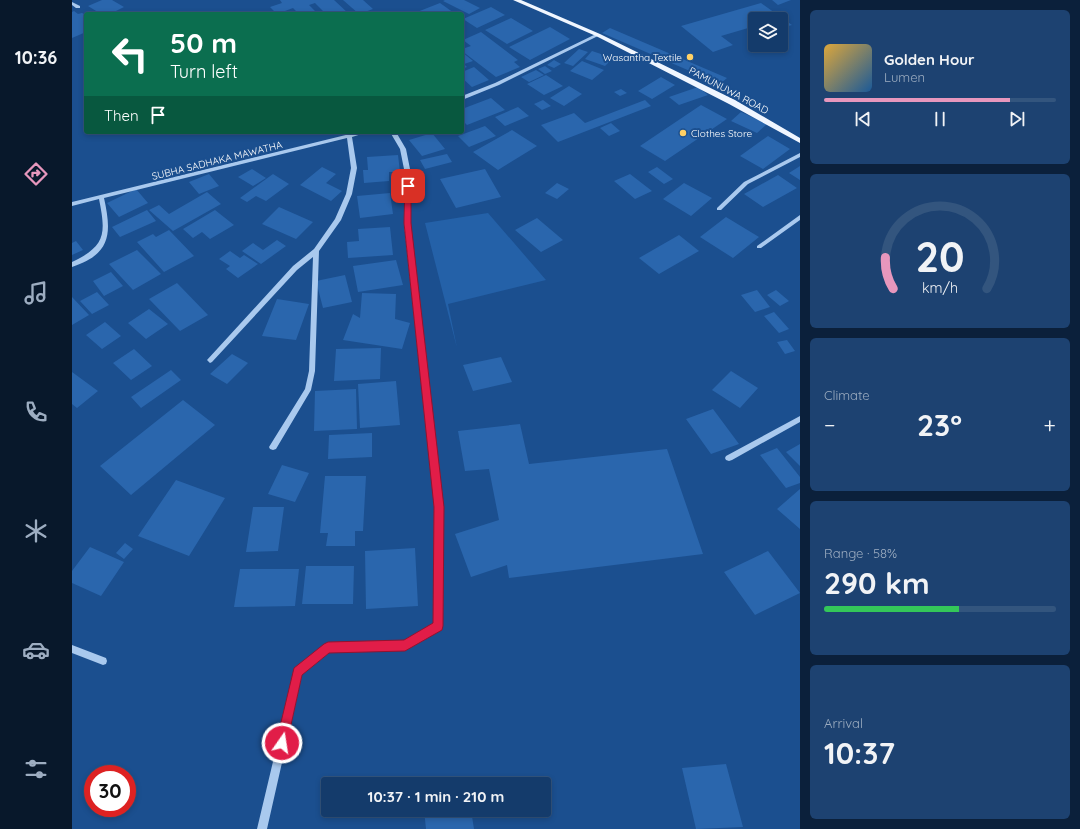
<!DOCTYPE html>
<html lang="en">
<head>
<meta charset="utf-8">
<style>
	:root { --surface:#143b6b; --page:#1d4271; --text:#f1f3f6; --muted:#9dadc1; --line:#33557e; --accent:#e797bd }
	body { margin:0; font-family:Quicksand,sans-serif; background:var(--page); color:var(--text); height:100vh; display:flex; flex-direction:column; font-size:15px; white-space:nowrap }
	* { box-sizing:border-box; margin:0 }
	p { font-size:13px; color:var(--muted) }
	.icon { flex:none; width:22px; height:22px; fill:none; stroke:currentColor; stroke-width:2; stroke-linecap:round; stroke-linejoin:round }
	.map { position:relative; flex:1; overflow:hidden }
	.sheet { display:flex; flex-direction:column; gap:10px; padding:10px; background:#0b203b; width:280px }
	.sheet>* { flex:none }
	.guide { position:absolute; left:12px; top:12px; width:380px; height:122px; border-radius:4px; box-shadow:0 2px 6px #0003,0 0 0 1px var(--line); background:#0b6e4f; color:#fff; overflow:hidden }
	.buttons { position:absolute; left:676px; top:12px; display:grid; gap:8px }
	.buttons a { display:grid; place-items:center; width:40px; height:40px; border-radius:4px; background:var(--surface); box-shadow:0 2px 6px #0003,0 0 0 1px var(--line); font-size:20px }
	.speed { position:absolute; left:12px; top:765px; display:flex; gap:8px; font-size:20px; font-weight:700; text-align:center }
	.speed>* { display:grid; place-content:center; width:52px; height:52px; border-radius:50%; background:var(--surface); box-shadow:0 2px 6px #0003,0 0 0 1px var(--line); line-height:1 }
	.speed .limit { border:6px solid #d22; background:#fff; color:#111 }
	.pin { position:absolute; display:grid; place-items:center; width:34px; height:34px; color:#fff; margin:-17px; border-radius:8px; box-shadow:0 2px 6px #0006 }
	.me { position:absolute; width:44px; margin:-22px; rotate:13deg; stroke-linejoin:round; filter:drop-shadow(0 0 3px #0008) }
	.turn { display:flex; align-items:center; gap:14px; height:84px; padding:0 20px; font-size:18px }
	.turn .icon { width:52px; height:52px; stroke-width:2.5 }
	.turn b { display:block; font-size:28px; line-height:34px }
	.then { display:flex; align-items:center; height:38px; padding:0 20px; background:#0003; gap:8px; font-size:15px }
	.big { font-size:30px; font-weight:700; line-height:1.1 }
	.sheet .card { flex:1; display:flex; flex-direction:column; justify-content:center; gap:6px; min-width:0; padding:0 14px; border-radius:6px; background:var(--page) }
	.sheet .dial { align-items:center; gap:0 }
	.dial svg { height:104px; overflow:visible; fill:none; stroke:var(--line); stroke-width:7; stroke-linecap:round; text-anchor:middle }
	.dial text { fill:var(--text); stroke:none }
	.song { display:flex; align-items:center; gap:12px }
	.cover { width:48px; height:48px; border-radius:6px; background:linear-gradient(135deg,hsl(40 70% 55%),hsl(210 70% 35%)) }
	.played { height:4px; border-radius:2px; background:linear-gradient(90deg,var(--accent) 80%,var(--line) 80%) }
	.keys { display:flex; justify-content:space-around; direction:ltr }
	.heat { display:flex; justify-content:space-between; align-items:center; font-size:22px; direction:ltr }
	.charge { height:6px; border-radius:3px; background:linear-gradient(90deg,#34c759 58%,var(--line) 0) }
	.trip { position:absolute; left:249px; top:777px; width:230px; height:40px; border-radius:4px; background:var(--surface); box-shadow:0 2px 6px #0003,0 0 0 1px var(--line); font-weight:700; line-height:40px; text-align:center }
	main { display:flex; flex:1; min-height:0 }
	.tab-bar { display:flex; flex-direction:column; width:72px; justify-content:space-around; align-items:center; background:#08182b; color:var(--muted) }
	.tab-bar .icon { width:28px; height:28px }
	.tab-bar .current { color:var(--accent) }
	.tab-bar b { font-size:18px; color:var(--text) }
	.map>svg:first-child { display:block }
</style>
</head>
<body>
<main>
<nav class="tab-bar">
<b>10:36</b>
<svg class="icon current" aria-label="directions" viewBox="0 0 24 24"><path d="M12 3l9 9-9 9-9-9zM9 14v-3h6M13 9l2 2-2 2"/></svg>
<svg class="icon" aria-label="music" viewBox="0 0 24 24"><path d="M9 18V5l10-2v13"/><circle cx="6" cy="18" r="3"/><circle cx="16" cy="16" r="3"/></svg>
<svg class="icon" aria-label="phone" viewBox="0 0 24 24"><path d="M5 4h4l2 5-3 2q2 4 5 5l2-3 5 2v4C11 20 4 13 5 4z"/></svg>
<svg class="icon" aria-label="climate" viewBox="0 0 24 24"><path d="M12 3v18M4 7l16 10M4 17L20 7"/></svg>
<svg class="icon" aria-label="car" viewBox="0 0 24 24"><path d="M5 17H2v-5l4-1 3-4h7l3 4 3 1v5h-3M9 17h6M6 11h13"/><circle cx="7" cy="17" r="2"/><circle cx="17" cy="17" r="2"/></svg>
<svg class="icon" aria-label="filters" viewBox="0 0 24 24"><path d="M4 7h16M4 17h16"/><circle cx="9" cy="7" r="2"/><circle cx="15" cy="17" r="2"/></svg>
</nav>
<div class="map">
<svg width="728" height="829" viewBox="0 0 728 829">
	<rect width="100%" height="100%" fill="#1b4f8f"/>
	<path fill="#2461a8" d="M416,213L474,280L376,304L385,348L353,223Z"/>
	<path fill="#2a66ad" d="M30,0H40L52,7L38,14H29L16,6Z
		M208,0H262L277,14H254L243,3L237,5L244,12L240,14H227L221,8L205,14L198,7L210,3Z
		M271,0H291L301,9L287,14Z
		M373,0H392L408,8L397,14L371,1Z
		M700,0H719L706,5Z
		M368,3L382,13L340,14Z
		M689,3L720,25L709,28V19H683V26L649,36L661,45L641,52L609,26Z
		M419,7L433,15L405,28L391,19Z
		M2,11L6,14L10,13L14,15V28L11,29L14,32L0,38V12Z
		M439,18L461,31L435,44L413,30Z
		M478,27L498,39L458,60L437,47Z
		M538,28L655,78L648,84L530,33Z
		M409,32L446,60L442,62L448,67L424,77L390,51V49L399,46L391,40Z
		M507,49L516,52L501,66L492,63Z
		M520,51L541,58L533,66L513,59Z
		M390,52L401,61L392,64L395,67L390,69Z
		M482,60L489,64L482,68L475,65Z
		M510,61L532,70L520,80L498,71Z
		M473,66L480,71L473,74L466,69Z
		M402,67L417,80L400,87L390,78V72Z
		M464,70L472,75L457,82L449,77Z
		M474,75L491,86L472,95L455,84Z
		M589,77L603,85L580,99L566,91Z
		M497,86L510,94L492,106L478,98Z
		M626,87L636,95L607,105L597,97Z
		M549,89L555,93L548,96L542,92Z
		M419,98L433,110L395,125L390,120V109Z
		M471,100L479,106L470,110L462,104Z
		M573,100L579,106L486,142L469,125L502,113L513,123Z
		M629,105L655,119L593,161L568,146Z
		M446,107L457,116L433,126L423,117Z
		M669,112L695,124L685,133L659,121Z
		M539,123L548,131L537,136L528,128Z
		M413,126L424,136L397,147L386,136Z
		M440,130L465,146L426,170L401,152Z
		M360,133L373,149L350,156L337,140Z
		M696,136L718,149L691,169L668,156Z
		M375,154L380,162L353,169L348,160Z
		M326,155L328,172H317V181L292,183L291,170H296L295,157Z
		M728,166V180L717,173Z
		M250,167L264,174L254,183L270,191L259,201L228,185Z
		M585,167L601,179L592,184L576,172Z
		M180,169L194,178L181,186L166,177Z
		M413,169L429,197L384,208L368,179Z
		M137,174L147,186L127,194L117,182Z
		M201,174L217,184L194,201L184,196L175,202L168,198Z
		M558,174L580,191L563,199L542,181Z
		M706,175L725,188L691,207L672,194Z
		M485,183L497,189L485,199L473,193Z
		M612,183L640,198L619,216L591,199Z
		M64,189L76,203L47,217L35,203Z
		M135,192L149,204L101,231L77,210L87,205L97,214Z
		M318,193L321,214L288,218L285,196Z
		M207,207L241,222L224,239L190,224Z
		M75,210L84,221L48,237L40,227Z
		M143,210L162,225L138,239L130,232L121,238L111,229Z
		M654,217L687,237L661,258L628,237Z
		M465,218L491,240L469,252L443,230Z
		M318,227L321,255L276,258L275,242L287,241L286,229Z
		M97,230L122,256L92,272L65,242L81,234L84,237Z
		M607,235L627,251L587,274L567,258Z
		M205,240L214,246L189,264L170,251L181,243L191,250Z
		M4,241L11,250L0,255V243Z
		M65,250L89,274L61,290L37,264Z
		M158,251L168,258L172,255L186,264L166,278L154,269L158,266L147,259Z
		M324,260L331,285L286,292L281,266Z
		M39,272L51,286L32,296L21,281Z
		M273,275L280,302L251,308L244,281Z
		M105,283L136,315L108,331L77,299Z
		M685,290L698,307L683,312L669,295Z
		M704,290L717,301L708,306L695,295Z
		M25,292L37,305L20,314L8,301Z
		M290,293L324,294L323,319L338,323L330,349L271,340L281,314L288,318Z
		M0,297L17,315L0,325Z
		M205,299L237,304L224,340L190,336Z
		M77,309L96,324L74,339L56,323Z
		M702,312L717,329L707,333L692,316Z
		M33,322L49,336L30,349L14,335Z
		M715,340L723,351L713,354L705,342Z
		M309,348L308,379L262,381L264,349Z
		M62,349L80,366L59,380L41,363Z
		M160,354L176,363L155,384L138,374Z
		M429,357L440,382L401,391L391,365Z
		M99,370L109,380L69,408L59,397Z
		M659,371L686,388L668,408L640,390Z
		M0,372L26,391L5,408L0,404Z
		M324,381L328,425L288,428L286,384Z
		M284,389L285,429L242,431L243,391Z
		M111,400L143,425L59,495L28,466Z
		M641,409L667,444L639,454L614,419Z
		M448,424L457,464L595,449L631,554L437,578L435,565L399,577L383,534L427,520L417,469L393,471L386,431Z
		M300,433V457L256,459L257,435Z
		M728,444V466L714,452Z
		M705,448L728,477V483L714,488L688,455Z
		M210,465L237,473L223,502L196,494Z
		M253,476H294L291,531H283V546H254L256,533H248Z
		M104,480L153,498L117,556L66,536Z
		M728,489V529L705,509Z
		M181,507H212L206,551L174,552Z
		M53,543L61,549L52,559L44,553Z
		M18,547L52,562L29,596L0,583V571Z
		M343,548L346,606L294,609L293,551Z
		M696,551L728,593L683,615L652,572Z
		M234,566H282L281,604H230Z
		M168,569H227L223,606L162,607Z
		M654,764L671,827L624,829L610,768Z
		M352,810H399L402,829H354Z"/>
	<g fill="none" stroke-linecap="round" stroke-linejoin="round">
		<path fill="#a9c9ee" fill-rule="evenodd" d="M0,2L8,6V8H4L0,5Z
			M524,34L528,35L427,85L390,100V96L423,83Z
			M286,132H296L280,137L285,168L280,194L269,220L247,251L243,371L239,390L204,449L201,450L198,449L197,447L233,389L237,371L241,257L225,270L140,362L138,363L135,360L221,266L242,249L263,219L274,194L279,168L275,138L32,198C40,234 39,254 0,267V262C34,246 34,234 27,199L0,206V202Z
			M318,132H324L334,149L339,174L338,223L371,507L370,626L369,629L333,649L258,652L230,674L195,829H185L223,669L256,644L332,641L362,624L363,507L332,223L333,174L328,149Z
			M728,153V157L676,184L649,210H645V208L672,182Z
			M728,215V220L689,248H685V246Z
			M728,416V422L660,460L657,461L654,460L653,458L654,456Z
			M0,645L34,658L35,661L34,664L31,665L0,653Z"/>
		<path fill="#f0f6ff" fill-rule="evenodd" d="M441,0H449L528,34L663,100L728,138V143L657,104L524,36Z"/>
	</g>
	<path fill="#e11d48" stroke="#92132f" d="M333,184H336L339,186V223L372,507L371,626L370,630L333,651L257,653L230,675L215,743L214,747L210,749L205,747L204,743L222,668L252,644L256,642L332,640L361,623L362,507L332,223Z"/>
	<g fill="#ffd166" stroke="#1b4f8f" stroke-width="1.5">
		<circle cx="618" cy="57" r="4"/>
		<circle cx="611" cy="133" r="4"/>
	</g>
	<g text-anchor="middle" stroke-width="4" stroke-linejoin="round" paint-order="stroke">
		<g font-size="10" fill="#fff" stroke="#1b4f8f" text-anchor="end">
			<text x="610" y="61">Wasantha Textile</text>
			<text x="619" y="137" text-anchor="start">Clothes Store</text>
		</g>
		<g font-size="10" fill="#fff" stroke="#1b4f8f">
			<text transform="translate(657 90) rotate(28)" y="4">PAMUNUWA ROAD</text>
			<text transform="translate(145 160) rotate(-14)" y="4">SUBHA SADHAKA MAWATHA</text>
		</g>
	</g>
</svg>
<div class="buttons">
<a><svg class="icon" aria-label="layers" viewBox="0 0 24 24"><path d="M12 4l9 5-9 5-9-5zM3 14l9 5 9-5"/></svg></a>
</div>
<div class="speed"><div class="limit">30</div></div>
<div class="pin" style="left:336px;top:186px;background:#d93025"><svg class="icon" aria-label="arrive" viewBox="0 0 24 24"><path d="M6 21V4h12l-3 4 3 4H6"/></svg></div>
<svg class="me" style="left:210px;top:743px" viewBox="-20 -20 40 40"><circle r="17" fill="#e11d48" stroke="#fff" stroke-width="3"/><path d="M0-11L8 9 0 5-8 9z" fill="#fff"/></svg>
<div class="trip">10:37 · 1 min · 210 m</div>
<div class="guide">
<div class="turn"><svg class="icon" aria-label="left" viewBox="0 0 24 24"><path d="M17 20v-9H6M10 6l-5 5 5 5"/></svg><div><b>50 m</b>Turn left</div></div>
<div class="then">Then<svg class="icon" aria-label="arrive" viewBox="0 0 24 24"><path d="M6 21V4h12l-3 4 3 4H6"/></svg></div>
</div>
</div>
<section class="sheet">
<div class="card">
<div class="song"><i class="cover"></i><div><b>Golden Hour</b><p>Lumen</p></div></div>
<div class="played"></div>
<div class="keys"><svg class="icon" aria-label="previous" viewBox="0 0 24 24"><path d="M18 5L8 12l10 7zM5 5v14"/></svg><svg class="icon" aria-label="pause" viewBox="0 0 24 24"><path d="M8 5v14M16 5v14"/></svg><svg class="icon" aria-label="next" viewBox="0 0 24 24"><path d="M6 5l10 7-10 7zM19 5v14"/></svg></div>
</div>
<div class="card dial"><svg viewBox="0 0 100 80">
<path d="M14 69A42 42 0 1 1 86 69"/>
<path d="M14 69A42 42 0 0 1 8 45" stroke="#e797bd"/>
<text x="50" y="56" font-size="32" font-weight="700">20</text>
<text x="50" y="72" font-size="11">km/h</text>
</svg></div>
<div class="card"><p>Climate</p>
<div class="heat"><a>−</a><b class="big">23°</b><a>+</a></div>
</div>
<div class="card"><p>Range · 58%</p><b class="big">290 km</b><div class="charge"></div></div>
<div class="card"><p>Arrival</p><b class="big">10:37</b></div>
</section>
</main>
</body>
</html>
